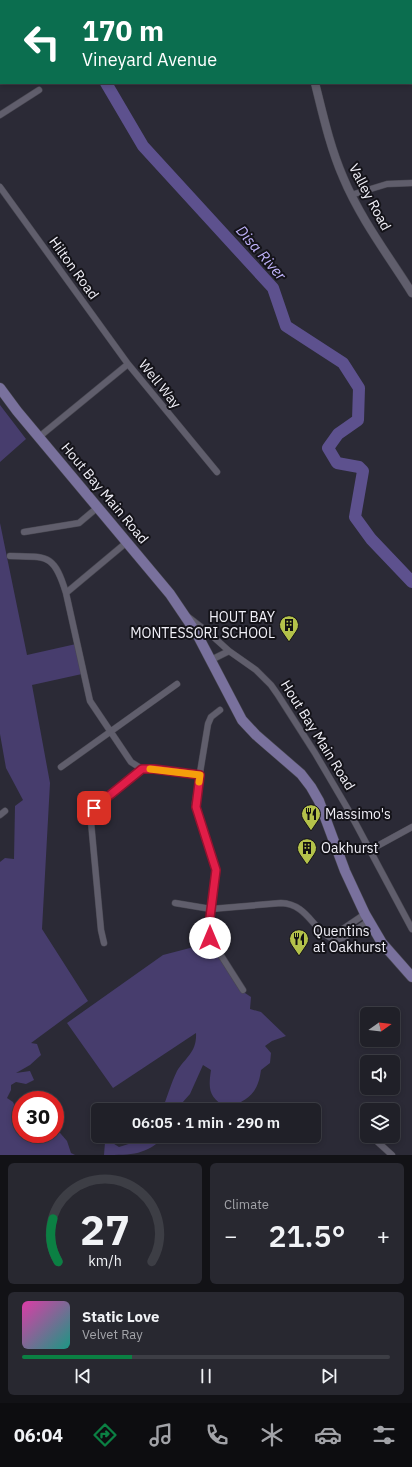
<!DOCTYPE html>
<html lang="en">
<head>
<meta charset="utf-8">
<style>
	:root { --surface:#202028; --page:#282830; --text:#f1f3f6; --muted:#a2a3a8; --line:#3d3e45; --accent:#0b8043 }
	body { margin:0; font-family:"IBM Plex Sans",sans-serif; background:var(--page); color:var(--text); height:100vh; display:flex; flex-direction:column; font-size:15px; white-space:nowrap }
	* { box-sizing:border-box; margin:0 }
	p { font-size:13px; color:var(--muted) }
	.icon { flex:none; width:22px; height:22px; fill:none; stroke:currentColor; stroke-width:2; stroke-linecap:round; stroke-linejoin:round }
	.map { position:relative; height:1155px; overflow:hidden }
	.sheet { display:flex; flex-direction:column; gap:8px; padding:8px; background:#121216; flex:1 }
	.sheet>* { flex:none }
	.banner { position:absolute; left:0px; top:0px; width:412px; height:84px; box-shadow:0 2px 6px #0003,0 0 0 1px var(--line); background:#0b6e4f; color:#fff; overflow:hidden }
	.needle { width:26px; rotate:76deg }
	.tools { position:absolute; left:360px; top:1007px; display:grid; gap:8px }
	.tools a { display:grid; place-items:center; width:40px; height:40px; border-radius:6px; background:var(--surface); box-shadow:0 2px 6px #0003,0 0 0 1px var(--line); font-size:20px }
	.speed { position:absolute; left:12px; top:1091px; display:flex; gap:8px; font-size:20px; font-weight:700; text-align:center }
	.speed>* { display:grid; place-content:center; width:52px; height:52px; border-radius:50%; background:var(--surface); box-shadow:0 2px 6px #0003,0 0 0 1px var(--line); line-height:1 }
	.speed .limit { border:6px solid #d22; background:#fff; color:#111 }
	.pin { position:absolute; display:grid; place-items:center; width:34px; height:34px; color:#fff; margin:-17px; border-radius:8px; box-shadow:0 2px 6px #0006 }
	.me { position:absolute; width:44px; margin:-22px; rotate:0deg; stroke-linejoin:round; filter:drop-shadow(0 0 3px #0008) }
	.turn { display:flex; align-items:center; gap:14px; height:84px; padding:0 16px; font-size:18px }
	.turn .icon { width:52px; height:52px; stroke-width:2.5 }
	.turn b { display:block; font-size:28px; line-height:34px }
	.big { font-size:30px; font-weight:600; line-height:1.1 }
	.sheet .widget { flex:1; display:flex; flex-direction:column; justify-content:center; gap:6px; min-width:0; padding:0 14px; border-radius:6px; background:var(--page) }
	.sheet .dial { align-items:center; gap:0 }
	.dial svg { height:104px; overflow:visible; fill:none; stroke:var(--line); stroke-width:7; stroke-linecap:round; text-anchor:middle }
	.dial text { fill:var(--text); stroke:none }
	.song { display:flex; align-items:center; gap:12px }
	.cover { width:48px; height:48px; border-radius:6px; background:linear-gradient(135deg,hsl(320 70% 55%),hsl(170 70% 35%)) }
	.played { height:4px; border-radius:2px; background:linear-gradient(90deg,var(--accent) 30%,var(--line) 30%) }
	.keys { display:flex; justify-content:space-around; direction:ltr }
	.heat { display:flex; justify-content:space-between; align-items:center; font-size:22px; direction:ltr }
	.sheet .tiles { flex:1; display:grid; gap:8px; grid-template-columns:1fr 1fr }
	.widget:last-child { grid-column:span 2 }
	.trip { position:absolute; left:91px; top:1103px; width:230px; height:40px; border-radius:6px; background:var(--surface); box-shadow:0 2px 6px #0003,0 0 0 1px var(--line); font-weight:600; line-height:40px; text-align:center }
	.tabs { display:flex; height:64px; justify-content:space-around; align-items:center; background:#0d0d10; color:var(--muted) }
	.tabs .icon { width:28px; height:28px }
	.tabs .on { color:var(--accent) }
	.tabs b { font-size:18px; color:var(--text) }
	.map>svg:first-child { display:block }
</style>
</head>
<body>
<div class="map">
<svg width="412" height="1155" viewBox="0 0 412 1155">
	<rect width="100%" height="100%" fill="#2b2a36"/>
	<path fill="#473d6d" d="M0,405L26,439L0,462Z
		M0,523L27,655L76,644L82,674L32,685L50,783L42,929L88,1001L31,1043L37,1044L41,1055L30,1065L16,1073L30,1071L34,1080L26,1084L16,1082L11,1085V1090L7,1098L13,1102L18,1113L21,1114V1134H55V1127L67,1141L71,1153L75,1155H0V862L5,858L14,859L15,806L23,800L6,768L0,734Z
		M213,942L245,993L251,997L250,1009L261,1012L286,1036L272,1041L265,1046L271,1053L270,1063L261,1070C258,1093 249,1100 227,1108C209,1097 208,1090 211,1070L203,1065L190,1094L182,1103L180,1110H162C167,1098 171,1083 177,1071C186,1057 197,1052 196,1033L113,1088L67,1023L163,955Z
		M146,1136H165C147,1155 132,1155 104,1155L105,1142H111L119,1147L138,1141Z"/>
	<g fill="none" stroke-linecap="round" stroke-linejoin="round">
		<path stroke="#5d518e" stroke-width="12" d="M43,0L44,1
			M106,83L143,146L273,288L286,326L343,363L359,388L358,420L338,434L328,448L337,463L359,467L363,471L355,517L371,539L412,582"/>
		<defs>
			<path id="minor" d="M175,1L180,0
				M0,115L39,90
				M0,187L128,364L217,472
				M351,195L387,184L412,183
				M39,437L128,364
				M24,532L79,523L98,507
				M127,542L66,593L90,701L131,762L142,769
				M10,556C47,557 54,553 66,593
				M187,616L209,633L229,651
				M211,660L229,651L256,670L271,685L278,695L315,753L349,811L412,929
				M220,710L211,717L208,724L195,803L216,870L208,935L243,990
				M61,767L177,684
				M0,815L5,811
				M370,850L412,827
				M175,903L211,909L281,903C309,904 313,933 336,940L345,937L369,921
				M324,932L340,931L365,914
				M104,943L101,930L91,822L93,808L142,769H155L200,775
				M371,1136L392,1155"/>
			<path id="tertiary" d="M293,0L294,1
				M315,83C323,115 330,147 343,177C360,218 388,255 412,293"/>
			<path id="primary" d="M0,388L17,411L170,594L197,634L242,720L256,735L301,774L311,787L319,801L345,871L365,914L382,943L412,977"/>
		</defs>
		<use href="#minor" stroke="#494852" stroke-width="7"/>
		<use href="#tertiary" stroke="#494852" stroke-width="9"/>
		<use href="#primary" stroke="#494852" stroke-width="11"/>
		<use href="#minor" stroke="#605e6c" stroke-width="6"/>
		<use href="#tertiary" stroke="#605e6c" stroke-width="8"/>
		<use href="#primary" stroke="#79719d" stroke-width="10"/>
	</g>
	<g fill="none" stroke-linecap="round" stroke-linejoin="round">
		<defs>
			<path id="route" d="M94,808L142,769H154L200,775L196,807L216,870L208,933L210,938"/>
		</defs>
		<use href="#route" stroke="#92132f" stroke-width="10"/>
		<use href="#route" stroke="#e11d48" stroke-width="7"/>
		<path stroke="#f59e0b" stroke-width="7" d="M150,769L200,775L199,782"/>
	</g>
	<defs>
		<symbol id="building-pin" viewBox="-11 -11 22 30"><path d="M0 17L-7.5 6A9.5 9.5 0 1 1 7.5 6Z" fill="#b4c24a" stroke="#141319"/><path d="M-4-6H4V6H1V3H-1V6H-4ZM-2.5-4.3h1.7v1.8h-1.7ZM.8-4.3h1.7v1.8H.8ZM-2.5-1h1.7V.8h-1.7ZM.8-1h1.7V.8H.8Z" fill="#111"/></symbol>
		<symbol id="restaurant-pin" viewBox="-11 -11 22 30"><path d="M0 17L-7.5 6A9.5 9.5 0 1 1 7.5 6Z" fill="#b4c24a" stroke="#141319"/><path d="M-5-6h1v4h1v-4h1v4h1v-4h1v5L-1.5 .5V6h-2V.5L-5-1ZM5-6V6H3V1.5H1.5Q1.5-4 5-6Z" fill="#111"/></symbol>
	</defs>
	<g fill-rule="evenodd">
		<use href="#building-pin" x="278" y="614" width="22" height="30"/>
		<use href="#restaurant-pin" x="300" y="803" width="22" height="30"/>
		<use href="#building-pin" x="296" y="837" width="22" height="30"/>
		<use href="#restaurant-pin" x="288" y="928" width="22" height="30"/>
	</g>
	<g text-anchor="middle" stroke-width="4" stroke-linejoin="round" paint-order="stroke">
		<g font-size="14" fill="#f2f1f9" stroke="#141319">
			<text transform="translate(370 197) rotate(62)" y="5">Valley Road</text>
			<text transform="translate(74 268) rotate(54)" y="5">Hilton Road</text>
			<text transform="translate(160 384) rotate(51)" y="5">Well Way</text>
			<text transform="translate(105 493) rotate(50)" y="5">Hout Bay Main Road</text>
			<text transform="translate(318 735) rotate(58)" y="5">Hout Bay Main Road</text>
		</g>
		<g font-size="14" fill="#f2f1f9" stroke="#141319" text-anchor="start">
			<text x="275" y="622" text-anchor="end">HOUT BAY<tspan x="275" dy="16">MONTESSORI SCHOOL</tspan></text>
			<text x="325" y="819">Massimo's</text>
			<text x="321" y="853">Oakhurst</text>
			<text x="313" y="936">Quentins<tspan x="313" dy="16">at Oakhurst</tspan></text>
		</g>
		<g font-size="15" font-style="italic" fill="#c1b4fd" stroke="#141319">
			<text transform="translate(261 253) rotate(49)" y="5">Disa River</text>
		</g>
	</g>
</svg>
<div class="tools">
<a><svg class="needle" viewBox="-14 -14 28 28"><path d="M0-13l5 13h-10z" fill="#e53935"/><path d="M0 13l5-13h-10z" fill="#a2a3a8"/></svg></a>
<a><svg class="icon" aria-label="sound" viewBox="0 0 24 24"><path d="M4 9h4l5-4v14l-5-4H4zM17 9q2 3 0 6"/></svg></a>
<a><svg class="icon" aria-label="layers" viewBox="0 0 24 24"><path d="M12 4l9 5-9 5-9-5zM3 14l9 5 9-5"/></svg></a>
</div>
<div class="speed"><div class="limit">30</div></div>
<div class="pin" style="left:94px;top:808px;background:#d93025"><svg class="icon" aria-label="arrive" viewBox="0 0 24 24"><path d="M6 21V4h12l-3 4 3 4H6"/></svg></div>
<svg class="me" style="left:210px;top:938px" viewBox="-20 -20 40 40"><circle r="19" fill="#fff"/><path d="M0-13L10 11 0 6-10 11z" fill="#e11d48"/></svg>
<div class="trip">06:05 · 1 min · 290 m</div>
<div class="banner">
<div class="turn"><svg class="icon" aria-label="left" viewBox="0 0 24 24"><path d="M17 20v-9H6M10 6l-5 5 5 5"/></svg><div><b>170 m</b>Vineyard Avenue</div></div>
</div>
</div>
<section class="sheet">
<div class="tiles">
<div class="widget dial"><svg viewBox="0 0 100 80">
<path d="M14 69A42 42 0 1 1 86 69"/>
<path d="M14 69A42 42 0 0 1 10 36" stroke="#0b8043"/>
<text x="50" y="56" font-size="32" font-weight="700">27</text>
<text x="50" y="72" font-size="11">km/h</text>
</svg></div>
<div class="widget"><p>Climate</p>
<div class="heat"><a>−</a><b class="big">21.5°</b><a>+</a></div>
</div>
<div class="widget">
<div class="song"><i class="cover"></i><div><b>Static Love</b><p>Velvet Ray</p></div></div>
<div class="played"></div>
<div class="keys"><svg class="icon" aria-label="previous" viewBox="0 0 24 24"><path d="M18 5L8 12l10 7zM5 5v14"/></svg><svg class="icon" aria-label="pause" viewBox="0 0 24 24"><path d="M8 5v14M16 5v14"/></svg><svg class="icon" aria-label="next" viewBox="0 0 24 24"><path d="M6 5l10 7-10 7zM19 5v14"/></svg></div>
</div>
</div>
</section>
<nav class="tabs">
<b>06:04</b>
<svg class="icon on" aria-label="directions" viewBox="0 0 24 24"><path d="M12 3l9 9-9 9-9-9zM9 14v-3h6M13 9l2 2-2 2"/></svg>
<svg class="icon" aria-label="music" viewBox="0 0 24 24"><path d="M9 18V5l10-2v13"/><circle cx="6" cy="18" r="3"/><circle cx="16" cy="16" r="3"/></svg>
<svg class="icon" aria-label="phone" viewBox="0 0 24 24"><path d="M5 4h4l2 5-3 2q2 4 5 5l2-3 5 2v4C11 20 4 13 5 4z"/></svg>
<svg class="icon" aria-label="climate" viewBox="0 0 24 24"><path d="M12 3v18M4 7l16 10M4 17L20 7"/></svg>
<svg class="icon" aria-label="car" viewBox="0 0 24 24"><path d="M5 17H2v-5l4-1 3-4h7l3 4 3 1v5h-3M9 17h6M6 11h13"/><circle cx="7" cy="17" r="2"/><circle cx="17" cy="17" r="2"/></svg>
<svg class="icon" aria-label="filters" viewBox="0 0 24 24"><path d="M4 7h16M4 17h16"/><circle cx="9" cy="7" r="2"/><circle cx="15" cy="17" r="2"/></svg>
</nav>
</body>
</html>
